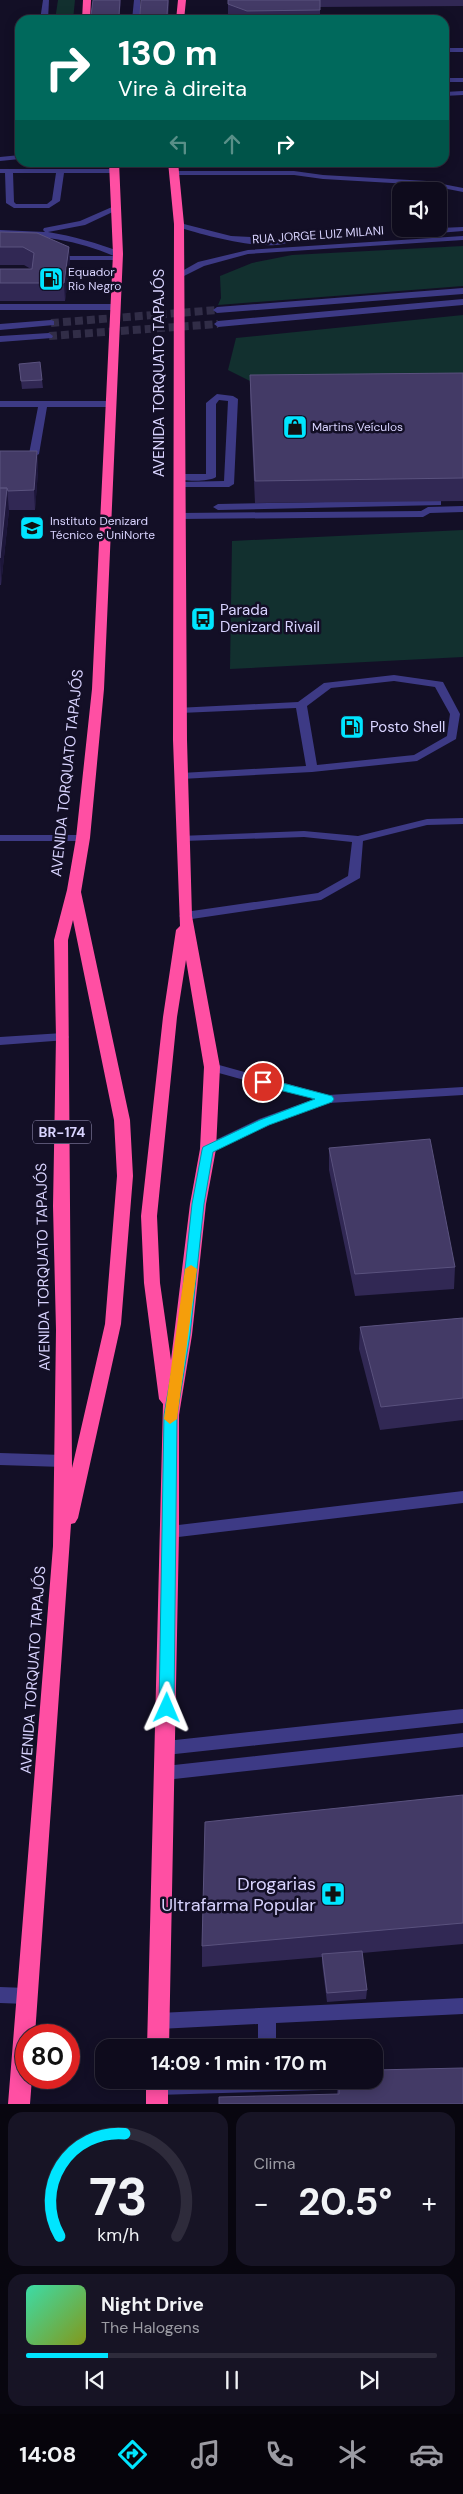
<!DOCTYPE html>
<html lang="pt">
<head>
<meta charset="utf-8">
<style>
	:root { --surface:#0e0b1c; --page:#171425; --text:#f1f3f6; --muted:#9b9ba3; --line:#2e2b3b; --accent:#00e5ff }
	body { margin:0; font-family:"DM Sans",sans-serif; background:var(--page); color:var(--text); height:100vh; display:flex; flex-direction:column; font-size:19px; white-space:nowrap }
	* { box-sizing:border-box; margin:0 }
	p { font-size:16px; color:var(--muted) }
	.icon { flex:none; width:28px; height:28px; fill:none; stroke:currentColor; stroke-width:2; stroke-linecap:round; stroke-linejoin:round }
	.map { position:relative; height:2104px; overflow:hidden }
	.drawer { display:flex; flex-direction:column; gap:8px; padding:8px; background:#08060f; flex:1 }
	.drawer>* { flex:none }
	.guide { position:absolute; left:15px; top:15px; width:434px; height:152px; border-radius:15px; box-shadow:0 2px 12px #0003,0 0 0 1px var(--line); background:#00695c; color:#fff; overflow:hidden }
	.fabs { position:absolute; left:392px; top:182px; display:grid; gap:10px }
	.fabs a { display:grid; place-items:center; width:55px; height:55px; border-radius:10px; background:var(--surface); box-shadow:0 2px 12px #0003,0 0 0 1px var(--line); font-size:25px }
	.speed { position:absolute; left:15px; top:2024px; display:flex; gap:10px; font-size:25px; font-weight:700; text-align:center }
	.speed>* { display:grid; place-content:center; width:65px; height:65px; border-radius:50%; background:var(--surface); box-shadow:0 2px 12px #0003,0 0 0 1px var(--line); line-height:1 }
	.speed .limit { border:8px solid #d22; background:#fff; color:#111 }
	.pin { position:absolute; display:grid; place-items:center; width:42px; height:42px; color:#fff; margin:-21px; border:2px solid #fff; border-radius:50%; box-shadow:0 1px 5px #0007 }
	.me { position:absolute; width:55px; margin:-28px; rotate:1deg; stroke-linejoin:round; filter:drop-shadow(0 0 4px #0008) }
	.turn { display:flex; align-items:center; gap:18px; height:105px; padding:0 20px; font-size:22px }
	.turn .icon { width:65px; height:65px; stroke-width:2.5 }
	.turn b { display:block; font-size:35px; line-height:42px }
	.lanes { display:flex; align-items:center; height:48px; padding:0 20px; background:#0003; justify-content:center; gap:25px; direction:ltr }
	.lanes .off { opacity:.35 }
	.big { font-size:38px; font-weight:700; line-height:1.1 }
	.drawer .tile { flex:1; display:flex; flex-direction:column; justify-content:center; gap:8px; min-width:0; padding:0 18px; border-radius:15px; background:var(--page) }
	.drawer .dial { align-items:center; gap:0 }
	.dial svg { height:130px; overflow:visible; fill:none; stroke:var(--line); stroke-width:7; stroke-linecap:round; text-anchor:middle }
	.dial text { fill:var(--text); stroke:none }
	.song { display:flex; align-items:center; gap:15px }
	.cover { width:60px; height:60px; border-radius:8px; background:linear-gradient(135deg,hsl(160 70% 55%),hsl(70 70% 35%)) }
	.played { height:5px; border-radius:2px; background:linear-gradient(90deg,var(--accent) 20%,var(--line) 20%) }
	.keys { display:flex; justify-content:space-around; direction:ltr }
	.heat { display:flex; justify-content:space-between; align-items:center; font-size:28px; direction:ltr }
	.drawer .tiles { flex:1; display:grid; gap:8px; grid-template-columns:1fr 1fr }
	.tile:last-child { grid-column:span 2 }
	.trip { position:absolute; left:95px; top:2039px; width:288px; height:50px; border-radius:15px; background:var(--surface); box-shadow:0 2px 12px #0003,0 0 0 1px var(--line); font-weight:700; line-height:50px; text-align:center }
	.menu { display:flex; height:80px; justify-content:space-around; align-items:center; background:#06040b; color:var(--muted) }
	.menu .icon { width:35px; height:35px }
	.menu .on { color:var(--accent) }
	.menu b { font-size:22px; color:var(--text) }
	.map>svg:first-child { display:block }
</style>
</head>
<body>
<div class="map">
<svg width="463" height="2104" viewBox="0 0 463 2104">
	<rect width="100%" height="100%" fill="#130f26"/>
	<path fill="#12302f" d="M58,0H75L73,20H55Z
		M463,246V286L218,305L221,298L220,276L252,263L292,255Z
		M463,315V375L252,382L228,370L236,338Z
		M463,530V657L230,669L232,541Z"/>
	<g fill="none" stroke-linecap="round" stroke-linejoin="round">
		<path stroke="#312d47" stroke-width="8" stroke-dasharray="8 4" stroke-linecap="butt" d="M51,323L217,310
			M49,336L218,324"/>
		<path fill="#3d3a85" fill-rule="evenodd" d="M43,0H49L48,20H40Z
			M134,0H140V20H132Z
			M444,48H463V52H444Z
			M444,78H463V82H444Z
			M463,91V95L444,96V92Z
			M20,155V159L0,161V157Z
			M0,169H114L118,171L114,173H64L60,201L49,208H14L6,203L5,173H0ZM13,173H56L52,200L47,204H16L14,202Z
			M171,171H294L323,175L427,181L463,188V192L427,185L323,179L294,175H171Z
			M112,207L119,209L85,225L48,232C73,236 97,243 121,252L122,254L120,256L122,258L118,260H54L50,258L51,256H114C77,240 40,235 0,234V230L45,232L43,230L44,228L80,221Z
			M176,222L231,236L286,239L290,241C272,254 197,234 176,226Z
			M463,227V231L438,233L434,231L439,228Z
			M463,236V240L248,254L204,266L182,277L175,275L198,262L248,250Z
			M463,288V294L217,313L213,310L217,307Z
			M463,299V305L218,327L214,324L218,321Z
			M0,304H116L120,307L116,310H0Z
			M51,320L54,321V325L0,330V324Z
			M49,333L53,336L52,338L0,342V336Z
			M217,394L233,396L238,399L234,484L229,487H176V483L179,482L224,481L228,401L219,400L216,404V477C209,482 181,482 174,477L179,474H206V403Z
			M0,401H111L116,404L111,407H47L39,454L34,457L29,454L38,407H0Z
			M438,500L441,501V505L218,510L213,507L218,504Z
			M463,506V512L430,513L423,517L180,519L175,516L180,513L421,511L428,507Z
			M394,675L443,682L460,714L456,739L417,761L312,772L181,779L175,776L181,773L306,766L296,708L180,713L176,712L175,710L176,708L298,702L324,683ZM394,681L435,687L450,714L447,736L414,755L317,765L307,706L331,688Z
			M463,818V824L427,825L363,841L360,878L321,900L185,920L179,916L185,912L318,893L348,876L352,842L304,837L183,841L177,838L179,836L304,831L358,836L427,819Z
			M0,835H83L89,838L83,841H0Z
			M63,1033L67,1034L69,1037L67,1040L0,1045V1037Z
			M212,1063L328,1095L463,1087V1095L329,1103L269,1125L208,1153L203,1152L201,1149L203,1146L259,1119L314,1099L208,1070L206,1067Z
			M0,1453L63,1455L68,1457L70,1461L68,1465L63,1467L0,1465Z
			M463,1491V1503L170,1538L165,1536L162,1532L165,1528L170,1526Z
			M463,1709V1723L166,1755L160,1753L158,1748L160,1743L166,1741Z
			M463,1733V1747L165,1780L159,1778L157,1773L159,1768L165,1766Z
			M0,1987L27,1988L33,1990L36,1996L33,2002L27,2004L0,2003Z
			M463,1998V2014L276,2023V2048H258V2024L159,2029L153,2027L150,2021L153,2015L159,2013Z
			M153,2080H363V2081L360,2087L354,2089L157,2095L151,2093L148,2087Z"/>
		<path fill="#ff4fa3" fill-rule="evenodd" d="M83,0H91L90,20H82Z
			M178,0H186L184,20H176Z
			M109,162H119L123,254L104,689L90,838L81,892L130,1120L133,1176L121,1324L78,1518L75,1523L71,1524L35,2035H26V2078H32L30,2104H8L53,1546L56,1330L53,1206L56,1037L54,940L67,890L76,838L92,689L113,254ZM73,920L114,1120L117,1176L105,1324L72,1468L68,940Z
			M168,162H178L184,224L187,740L192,916L220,1067L216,1149L206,1204L192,1335L179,1415V1532L169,2048H147L163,1404L159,1399L144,1283L141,1216L163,1017L176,930L180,926L173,740L174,224ZM186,960L204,1067L200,1149L190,1204L171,1360L160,1283L157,1216L177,1017Z
			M146,2080H168V2104H146Z"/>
	</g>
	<path fill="#312854" d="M93,0H121L119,20H91V15Z
		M169,0L168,20H140V15Z
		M228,0H463V6L320,7V20H228Z
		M0,232L69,247L70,265L65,301H0V269H31L24,265H0Z
		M19,364L42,380L43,388L22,389Z
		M463,373V501L255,503L250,397V375Z
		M0,451H37L38,471L35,510H9L1,585H0Z
		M329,1148L455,1267L454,1289L355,1296L329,1170Z
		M463,1318V1420L380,1430L359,1349L360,1327Z
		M463,1795V1944L362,1953L367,1990L366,1999L327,2002L322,1963V1957L202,1967V1946Z
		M463,2068L337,2094L338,2080H374Z"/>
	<path fill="#1d163a" d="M120,0H121L119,20V16Z
		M69,247L70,265L65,301L64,283Z
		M37,451L38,471L35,510L34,490Z
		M7,488L9,510L1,585L0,558Z"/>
	<path fill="#433a66" stroke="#5a527e" d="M93,0H120L119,16L91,15Z
		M141,0H168L167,15H140Z
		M228,0H320V10L247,11L228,4Z
		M0,232L37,233L69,247L64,283H0V269H32L34,253L23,247H0Z
		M40,362L42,380L21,381L19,364Z
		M463,373V478L255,481L250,375Z
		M0,451H37L34,490L8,491L7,488H0Z
		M0,488H7L0,558Z
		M430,1139L455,1267L355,1274L329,1148Z
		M463,1318V1398L381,1407L360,1327Z
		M463,1795V1923L202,1946L205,1822Z
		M362,1951L367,1990L327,1993L322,1954Z
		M463,2068V2104H219V2097L339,2094V2080H374V2070Z"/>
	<path fill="#00e5ff" stroke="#0095a6" d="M263,1078L332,1096L334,1099L332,1102L269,1125L213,1152L204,1204L190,1335L177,1415L174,1708L172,1713L167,1714L162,1713L159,1708L164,1415L178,1335L192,1204L202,1150L203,1147L260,1120L315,1099L259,1085L258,1082Z"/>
	<path fill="#f59e0b" d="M191,1265L197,1269L177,1419L170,1424L164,1419L185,1269Z"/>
	<defs>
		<symbol id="fuel-square" viewBox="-11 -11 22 22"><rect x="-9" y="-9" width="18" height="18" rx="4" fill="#00e5ff" stroke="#130f26"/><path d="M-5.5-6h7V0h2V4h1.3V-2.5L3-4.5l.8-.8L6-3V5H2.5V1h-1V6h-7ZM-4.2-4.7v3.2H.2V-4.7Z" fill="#111"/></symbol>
		<symbol id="shop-square" viewBox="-11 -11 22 22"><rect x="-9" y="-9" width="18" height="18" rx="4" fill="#00e5ff" stroke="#130f26"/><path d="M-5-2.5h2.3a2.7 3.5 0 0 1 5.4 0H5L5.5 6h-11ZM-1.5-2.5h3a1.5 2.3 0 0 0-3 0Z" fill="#111"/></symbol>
		<symbol id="university-square" viewBox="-11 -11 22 22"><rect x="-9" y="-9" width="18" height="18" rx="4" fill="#00e5ff" stroke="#130f26"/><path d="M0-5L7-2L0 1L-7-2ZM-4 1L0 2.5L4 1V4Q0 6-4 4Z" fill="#111"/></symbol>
		<symbol id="bus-square" viewBox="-11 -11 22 22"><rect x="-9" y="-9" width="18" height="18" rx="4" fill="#00e5ff" stroke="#130f26"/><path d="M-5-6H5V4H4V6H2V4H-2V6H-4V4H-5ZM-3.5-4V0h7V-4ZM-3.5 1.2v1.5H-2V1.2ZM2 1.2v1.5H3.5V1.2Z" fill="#111"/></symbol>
		<symbol id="pharmacy-square" viewBox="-11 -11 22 22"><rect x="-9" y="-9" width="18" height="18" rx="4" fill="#00e5ff" stroke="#130f26"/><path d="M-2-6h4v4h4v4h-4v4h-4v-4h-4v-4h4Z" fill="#111"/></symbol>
	</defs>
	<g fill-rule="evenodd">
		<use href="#fuel-square" x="37" y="265" width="28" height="28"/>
		<use href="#shop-square" x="281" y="413" width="28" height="28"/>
		<use href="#university-square" x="18" y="514" width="28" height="28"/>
		<use href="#bus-square" x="189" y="605" width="28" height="28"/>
		<use href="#fuel-square" x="338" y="713" width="28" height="28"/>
		<use href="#pharmacy-square" x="319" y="1880" width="28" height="28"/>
	</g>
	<g text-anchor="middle" stroke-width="5" stroke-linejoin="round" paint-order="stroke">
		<g font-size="12" fill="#d9d4ff" stroke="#130f26">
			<text transform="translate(318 235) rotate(-4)" y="4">RUA JORGE LUIZ MILANI</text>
		</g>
		<g font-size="12" fill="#d9d4ff" stroke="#130f26" text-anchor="start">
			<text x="68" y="276">Equador<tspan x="68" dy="14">Rio Negro</tspan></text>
			<text x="312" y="431">Martins Veículos</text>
			<text x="50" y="525">Instituto Denizard<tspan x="50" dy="14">Técnico e UniNorte</tspan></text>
		</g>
		<rect fill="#130f26" stroke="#9e99be" stroke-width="1" x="33" y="1120.5" width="58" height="23" rx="4"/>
		<g font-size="14" font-weight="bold" fill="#d9d4ff">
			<text x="62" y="1137">BR-174</text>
		</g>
		<g font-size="15" fill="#d9d4ff" stroke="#130f26">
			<text transform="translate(159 373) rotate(-90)" y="5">AVENIDA TORQUATO TAPAJÓS</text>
			<text transform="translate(67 773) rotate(-84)" y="5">AVENIDA TORQUATO TAPAJÓS</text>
			<text transform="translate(43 1267) rotate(-91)" y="5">AVENIDA TORQUATO TAPAJÓS</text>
			<text transform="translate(33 1670) rotate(-86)" y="5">AVENIDA TORQUATO TAPAJÓS</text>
		</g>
		<g font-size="15" fill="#d9d4ff" stroke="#130f26" text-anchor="start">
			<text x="220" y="615">Parada<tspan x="220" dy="17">Denizard Rivail</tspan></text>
			<text x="370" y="732">Posto Shell</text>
		</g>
		<g font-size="18" fill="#d9d4ff" stroke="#130f26" text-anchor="end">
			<text x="316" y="1890">Drogarias<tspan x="316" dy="21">Ultrafarma Popular</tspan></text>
		</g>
	</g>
</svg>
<div class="fabs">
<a><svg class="icon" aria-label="sound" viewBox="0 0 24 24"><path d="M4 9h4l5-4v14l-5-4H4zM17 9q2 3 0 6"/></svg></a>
</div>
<div class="speed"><div class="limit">80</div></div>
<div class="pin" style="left:263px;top:1082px;background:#d93025"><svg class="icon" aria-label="arrive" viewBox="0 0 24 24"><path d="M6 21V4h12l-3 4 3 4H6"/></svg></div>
<svg class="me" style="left:167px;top:1708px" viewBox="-20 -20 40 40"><path d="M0-17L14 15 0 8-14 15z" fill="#00e5ff" stroke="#fff" stroke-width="4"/></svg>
<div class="trip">14:09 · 1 min · 170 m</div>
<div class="guide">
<div class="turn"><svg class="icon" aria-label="right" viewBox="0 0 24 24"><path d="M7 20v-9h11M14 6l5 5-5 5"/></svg><div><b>130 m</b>Vire à direita</div></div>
<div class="lanes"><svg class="icon off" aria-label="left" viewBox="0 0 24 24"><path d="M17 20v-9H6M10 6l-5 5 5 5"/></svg><svg class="icon off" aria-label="ahead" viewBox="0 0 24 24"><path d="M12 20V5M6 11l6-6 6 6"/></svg><svg class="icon" aria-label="right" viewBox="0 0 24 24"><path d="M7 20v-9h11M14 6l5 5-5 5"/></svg></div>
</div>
</div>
<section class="drawer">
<div class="tiles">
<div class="tile dial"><svg viewBox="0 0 100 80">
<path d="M14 69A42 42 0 1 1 86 69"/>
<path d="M14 69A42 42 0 0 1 54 6" stroke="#00e5ff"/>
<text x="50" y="56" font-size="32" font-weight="700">73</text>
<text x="50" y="72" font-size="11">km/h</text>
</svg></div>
<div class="tile"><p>Clima</p>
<div class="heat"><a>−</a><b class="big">20.5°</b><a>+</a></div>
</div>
<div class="tile">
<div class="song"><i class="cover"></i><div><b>Night Drive</b><p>The Halogens</p></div></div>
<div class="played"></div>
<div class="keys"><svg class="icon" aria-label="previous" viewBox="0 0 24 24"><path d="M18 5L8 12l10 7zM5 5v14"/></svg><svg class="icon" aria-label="pause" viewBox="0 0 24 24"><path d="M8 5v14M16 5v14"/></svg><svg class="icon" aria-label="next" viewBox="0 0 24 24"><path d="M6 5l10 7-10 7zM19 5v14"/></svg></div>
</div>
</div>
</section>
<nav class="menu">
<b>14:08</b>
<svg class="icon on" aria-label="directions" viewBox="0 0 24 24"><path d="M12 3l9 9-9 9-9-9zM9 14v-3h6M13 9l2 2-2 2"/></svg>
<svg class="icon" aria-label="music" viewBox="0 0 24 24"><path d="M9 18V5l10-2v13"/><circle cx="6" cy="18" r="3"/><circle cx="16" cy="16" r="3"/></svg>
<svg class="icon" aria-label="phone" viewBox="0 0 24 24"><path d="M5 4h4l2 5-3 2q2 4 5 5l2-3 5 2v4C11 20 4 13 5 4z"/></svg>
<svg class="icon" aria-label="climate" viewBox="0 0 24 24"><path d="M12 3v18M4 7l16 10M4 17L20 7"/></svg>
<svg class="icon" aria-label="car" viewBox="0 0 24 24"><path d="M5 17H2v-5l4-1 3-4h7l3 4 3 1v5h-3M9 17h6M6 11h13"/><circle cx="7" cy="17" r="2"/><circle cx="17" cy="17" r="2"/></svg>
</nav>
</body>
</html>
